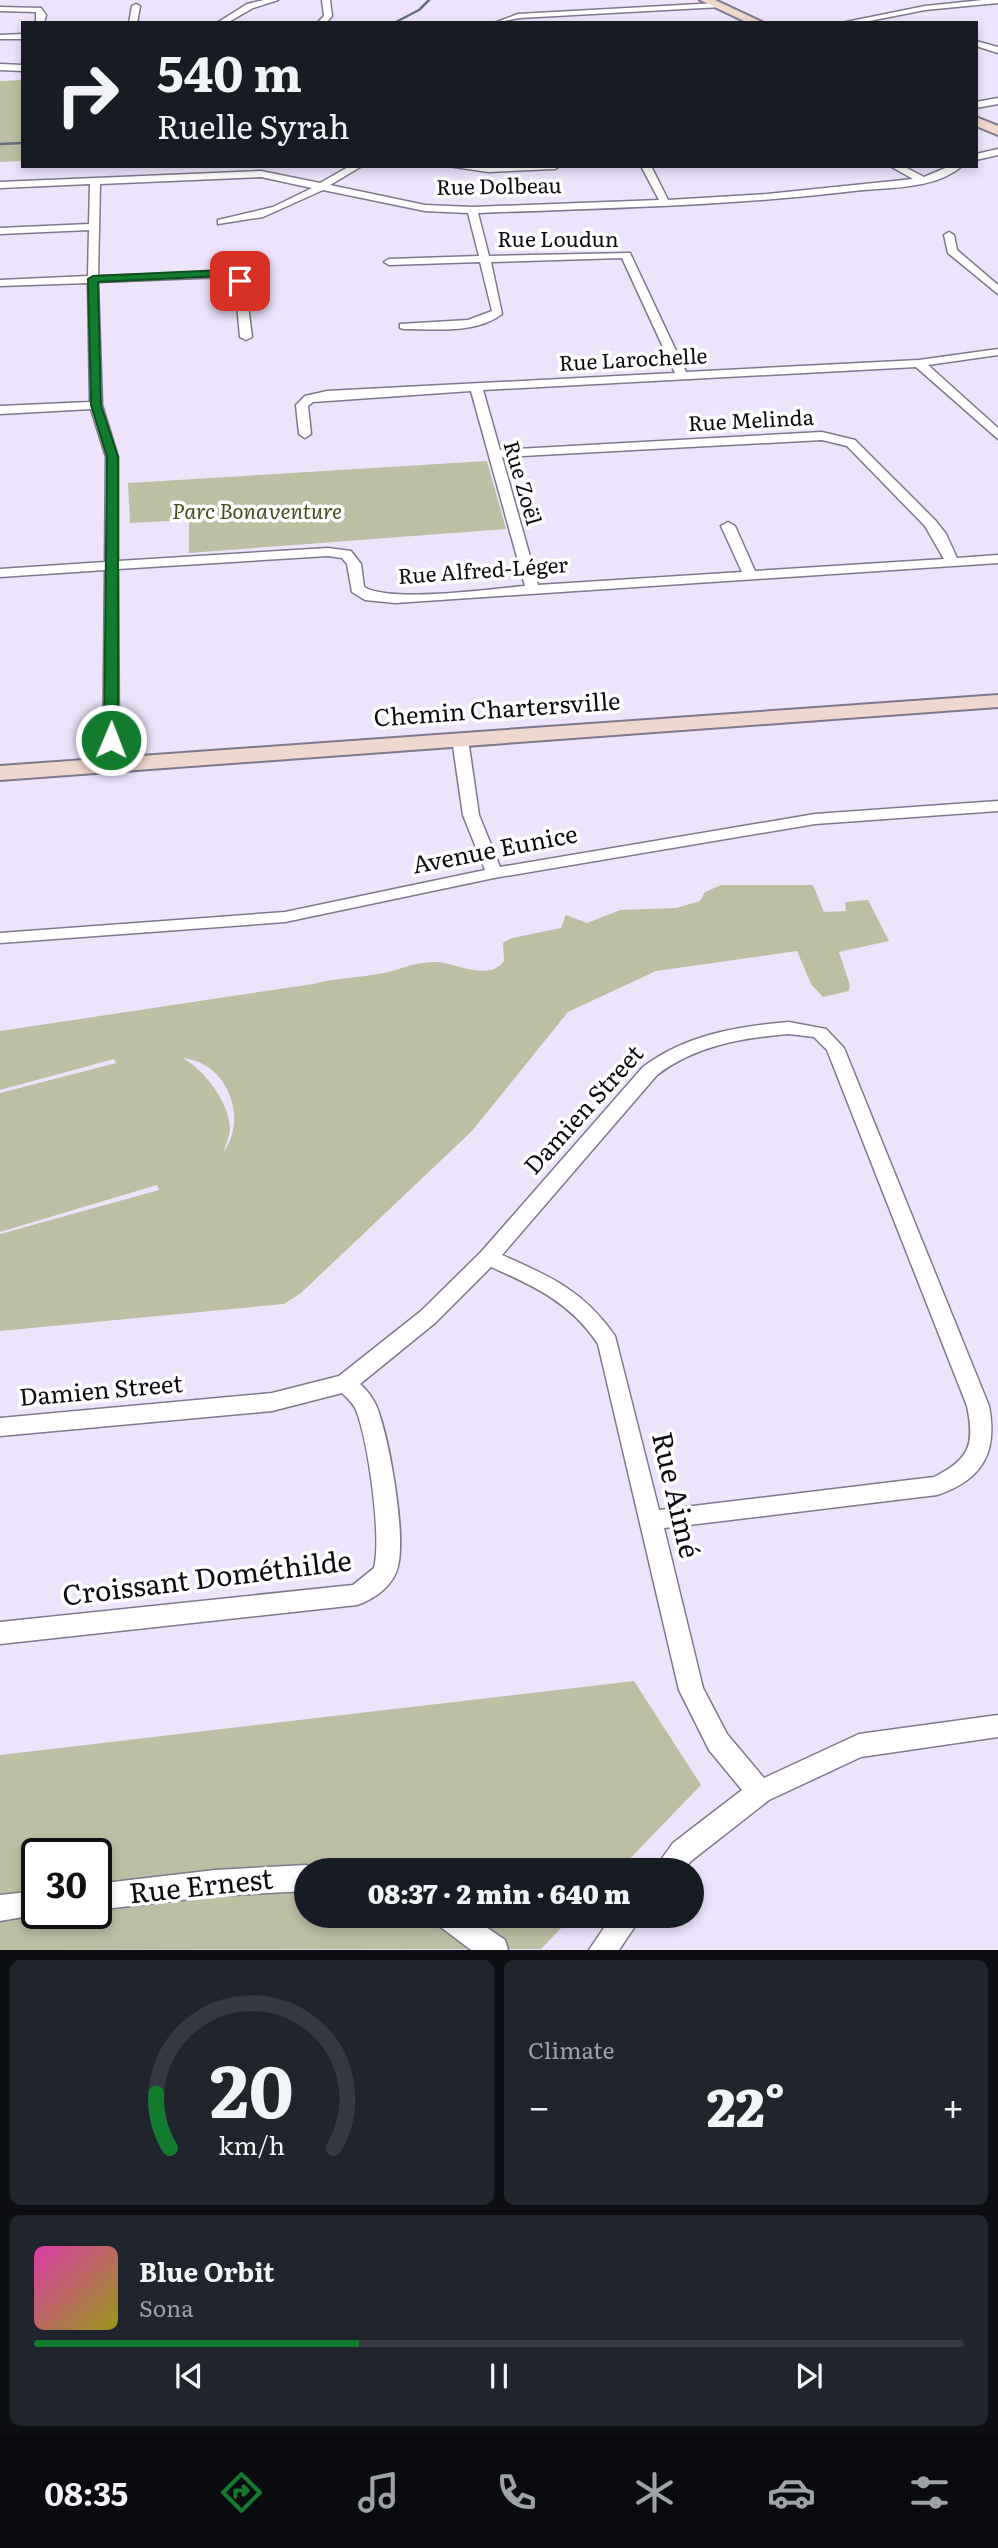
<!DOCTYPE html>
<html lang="en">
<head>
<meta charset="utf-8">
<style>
	:root { --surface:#171b24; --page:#20242c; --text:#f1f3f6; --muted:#9ea1a6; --line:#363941; --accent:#127b2e }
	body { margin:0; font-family:Literata,serif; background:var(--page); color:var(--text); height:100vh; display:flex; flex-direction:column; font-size:26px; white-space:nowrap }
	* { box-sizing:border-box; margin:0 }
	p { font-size:23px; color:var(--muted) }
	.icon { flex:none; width:38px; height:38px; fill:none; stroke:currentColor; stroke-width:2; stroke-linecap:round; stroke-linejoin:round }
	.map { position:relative; height:1950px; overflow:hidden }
	.side { display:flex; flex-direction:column; gap:10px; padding:10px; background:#0d0f14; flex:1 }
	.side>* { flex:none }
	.guide { position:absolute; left:21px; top:21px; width:957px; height:147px; border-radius:0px; box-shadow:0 4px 10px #0003; background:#171b24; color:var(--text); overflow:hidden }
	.speed { position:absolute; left:21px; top:1838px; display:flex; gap:14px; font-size:35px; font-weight:700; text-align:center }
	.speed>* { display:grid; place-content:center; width:91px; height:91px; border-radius:50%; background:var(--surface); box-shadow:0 4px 10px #0003; line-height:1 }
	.speed .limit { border:4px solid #111; border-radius:10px; background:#fff; color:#111 }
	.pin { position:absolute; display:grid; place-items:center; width:60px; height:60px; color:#fff; margin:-30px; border-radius:14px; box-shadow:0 4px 10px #0006 }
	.me { position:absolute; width:77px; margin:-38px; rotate:1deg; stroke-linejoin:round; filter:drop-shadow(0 0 5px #0008) }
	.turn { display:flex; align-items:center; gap:24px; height:147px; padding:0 21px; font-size:32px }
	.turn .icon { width:91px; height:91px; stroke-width:2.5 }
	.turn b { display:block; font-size:49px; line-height:60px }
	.big { font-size:52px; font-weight:800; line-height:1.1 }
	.side .tile { flex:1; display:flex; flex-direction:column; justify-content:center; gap:10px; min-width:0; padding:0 24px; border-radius:10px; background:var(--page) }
	.side .dial { align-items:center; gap:0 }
	.dial svg { height:182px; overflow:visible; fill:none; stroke:var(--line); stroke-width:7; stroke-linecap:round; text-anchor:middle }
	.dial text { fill:var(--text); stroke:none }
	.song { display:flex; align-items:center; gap:21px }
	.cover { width:84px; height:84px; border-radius:10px; background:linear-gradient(135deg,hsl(320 70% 55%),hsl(60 70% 35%)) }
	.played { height:7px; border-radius:4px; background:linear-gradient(90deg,var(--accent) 35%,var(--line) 35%) }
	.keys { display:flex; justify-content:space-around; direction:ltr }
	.heat { display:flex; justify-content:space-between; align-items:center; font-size:38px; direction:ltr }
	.side .tiles { flex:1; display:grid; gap:10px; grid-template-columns:1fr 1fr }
	.tile:last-child { grid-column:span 2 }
	.trip { position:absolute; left:294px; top:1858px; width:410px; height:70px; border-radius:35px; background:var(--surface); box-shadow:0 4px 10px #0003; font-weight:800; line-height:70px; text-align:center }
	.tab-bar { display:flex; height:112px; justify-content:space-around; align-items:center; background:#090b0e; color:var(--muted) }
	.tab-bar .icon { width:49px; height:49px }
	.tab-bar .active { color:var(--accent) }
	.tab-bar b { font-size:32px; color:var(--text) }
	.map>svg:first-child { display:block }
</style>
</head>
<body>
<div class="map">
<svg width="998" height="1950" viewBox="0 0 998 1950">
	<rect width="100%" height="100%" fill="#ede4fc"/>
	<path fill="#bdbfa3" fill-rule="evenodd" d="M23,80V161L0,162V81Z
		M487,461L506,529L189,553V520L130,523L128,483Z
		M721,885H813L824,912L846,911L845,902L868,900L889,941L839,952L850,985L849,991L823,997L811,984L797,951L656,971L568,1012L472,1131L301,1293L284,1304L0,1331V1234L159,1190L157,1185L0,1232V1093L116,1063L114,1059L0,1090V1031L313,984C335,978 356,978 378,974C398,971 415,961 437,962C456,963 489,982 504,961L503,943L512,938L561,928L566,915L587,923L620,910L676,908L700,901L705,892ZM182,1058C227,1062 249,1117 223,1153C225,1146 230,1137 230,1128C229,1102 204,1069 182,1058Z
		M634,1681L701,1785L618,1871H306V1916H573L541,1949L0,1950V1755ZM37,1853H96V1913H37Z"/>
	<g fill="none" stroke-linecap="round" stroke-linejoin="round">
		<path stroke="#626d80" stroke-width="2.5" d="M394,23L419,10L429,0
			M0,144L23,143"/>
		<defs>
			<path id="street" d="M264,0H278L253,8L227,23H217L247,4Z
				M322,0H330L332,16L326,23H317L324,16Z
				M983,0H998V3L925,10L859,23H841L925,6Z
				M718,3L721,7L519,18L494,23L518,14Z
				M136,4L140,6L137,23H129L132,6Z
				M0,7L41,8L46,15L44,23H36V12L0,11Z
				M23,34V39H0V35Z
				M976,41L998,47V53L976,46Z
				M0,64L23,65V71L0,70Z
				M998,98V104L976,108V102Z
				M998,149V155L976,160V154Z
				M350,166H362L330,185L425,205L472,207L659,200L641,166H651L668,200L767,194L913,179L890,166H903L924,177L950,166H962C934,190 888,187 854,191C729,206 603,208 478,213L489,256L630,253L686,372L919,360L998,349V355L928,365L998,428V439L916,367L483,390L500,450L822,432L855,440L935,520L946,534L957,558L998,555V563L395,603L365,600L352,592L347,564L342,558L328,556L118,569L119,764L116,767H106L103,764L105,570L0,577V569L105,562L106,457L91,409L0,414V406L90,402L88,283L0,286V280L88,276L89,230L0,234V228L89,224L90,184L0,188V182L261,171L320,183ZM261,177L312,188L273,207L218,220V224L263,217L323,190L425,211L468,213L479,256L389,259L384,262L389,265L480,262L492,311L468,320L400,324V328L404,329C435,329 476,334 502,314L491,262L622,258L675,373L327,391L305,396L296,405L299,434L305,438L311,434L308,406L313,402L471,391L525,586C489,589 390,603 364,587L361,564L351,551L328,548L118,561V457L102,405L98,282L226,277L235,282L240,337L246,340L252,337L245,281L232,272L98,276L100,184ZM822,440L847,446L925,526L944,559L755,571L735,526L728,522L721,526L742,572L538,585L502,457Z
				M448,166H560L555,169L488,172Z
				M949,232L954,235L957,250L998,285V294L948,253L944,235Z
				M460,734L468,739L479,815L500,867L815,814L998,801V811L815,824L494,878L285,922L0,943V933L285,912L485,870L463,815L452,739Z
				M789,1022L826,1029L844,1048L989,1406C998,1453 982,1480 937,1495L664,1528L703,1688L727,1734L764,1778L859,1734L998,1715V1737L861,1757L769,1800L691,1861L683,1871H653L673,1843L742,1790L709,1750L679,1690L598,1344C571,1303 534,1286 491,1267L435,1323L360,1384C367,1390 372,1397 376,1405C389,1436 406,1533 398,1566C394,1585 375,1599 357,1605L0,1644V1622L353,1585L374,1568C382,1536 368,1440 356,1410C353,1403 347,1398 342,1393L272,1411L0,1436V1418L272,1393L339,1376L421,1311L481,1252L643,1067C685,1035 738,1026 789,1022ZM789,1034L814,1037L827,1050L967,1406C975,1444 970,1459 934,1477L659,1510L615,1336C584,1291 550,1276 502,1255L657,1075C695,1046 741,1038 789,1034Z
				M306,1865L316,1871H306V1891L215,1896L96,1910V1884L215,1870Z
				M37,1891V1913H46L0,1921V1895Z
				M434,1916H470L505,1940L508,1950H471L438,1925Z
				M612,1916H642L619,1950H589Z"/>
			<path id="secondary" d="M700,0H715L764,23H748Z
				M976,117L998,126V135L976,126Z
				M998,695V707L0,780V766Z"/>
		</defs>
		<use href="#street" stroke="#7f778c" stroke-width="3"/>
		<use href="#secondary" stroke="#7f778c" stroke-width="4"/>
		<use href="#street" fill="#fff" fill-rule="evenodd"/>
		<use href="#secondary" fill="#f0d7ce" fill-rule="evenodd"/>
	</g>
	<path fill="#127b2e" stroke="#0c501e" stroke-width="2" d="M223,270L240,275L245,281L240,284L223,276L98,282L101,405L118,457V740L111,744L104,740L107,457L91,405L88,279L93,276Z"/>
	<g text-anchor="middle" stroke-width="7" stroke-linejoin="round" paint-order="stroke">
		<g font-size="21" fill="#0d0a11" stroke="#fff">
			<text transform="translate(499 187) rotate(-1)" y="7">Rue Dolbeau</text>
			<text x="558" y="247">Rue Loudun</text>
			<text transform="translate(633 360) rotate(-3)" y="7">Rue Larochelle</text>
			<text transform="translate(751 421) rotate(-3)" y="7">Rue Melinda</text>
			<text transform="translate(522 483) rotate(74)" y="7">Rue Zoël</text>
			<text transform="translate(483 571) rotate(-4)" y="7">Rue Alfred-Léger</text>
		</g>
		<g font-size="21" font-style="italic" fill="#4a4c19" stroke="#fff">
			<text x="257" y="519">Parc Bonaventure</text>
		</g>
		<g font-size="24" fill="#0d0a11" stroke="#fff">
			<text transform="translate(497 710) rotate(-4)" y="8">Chemin Chartersville</text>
			<text transform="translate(495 850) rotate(-11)" y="8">Avenue Eunice</text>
			<text transform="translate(584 1110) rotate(-48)" y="8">Damien Street</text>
			<text transform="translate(101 1391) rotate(-5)" y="8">Damien Street</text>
		</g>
		<g font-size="28" fill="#0d0a11" stroke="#fff">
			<text transform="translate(676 1495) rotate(77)" y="10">Rue Aimé</text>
			<text transform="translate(207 1578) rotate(-7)" y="10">Croissant Dométhilde</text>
			<text transform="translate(201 1886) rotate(-6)" y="10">Rue Ernest</text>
		</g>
	</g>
</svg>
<div class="speed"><div class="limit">30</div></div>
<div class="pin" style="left:240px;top:281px;background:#d93025"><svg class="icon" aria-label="arrive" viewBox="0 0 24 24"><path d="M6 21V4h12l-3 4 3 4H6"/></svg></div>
<svg class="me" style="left:111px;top:740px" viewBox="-20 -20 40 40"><circle r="17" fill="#127b2e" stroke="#fff" stroke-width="3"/><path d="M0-11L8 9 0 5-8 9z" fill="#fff"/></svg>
<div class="trip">08:37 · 2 min · 640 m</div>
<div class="guide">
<div class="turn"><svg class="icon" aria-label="right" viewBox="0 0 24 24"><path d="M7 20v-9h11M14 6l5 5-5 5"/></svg><div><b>540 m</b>Ruelle Syrah</div></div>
</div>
</div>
<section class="side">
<div class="tiles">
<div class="tile dial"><svg viewBox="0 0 100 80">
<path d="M14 69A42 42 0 1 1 86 69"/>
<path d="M14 69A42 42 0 0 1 8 45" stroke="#127b2e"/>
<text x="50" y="56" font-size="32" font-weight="700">20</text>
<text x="50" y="72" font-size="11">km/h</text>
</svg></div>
<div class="tile"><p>Climate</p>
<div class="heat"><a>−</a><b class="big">22°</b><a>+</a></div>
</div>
<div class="tile">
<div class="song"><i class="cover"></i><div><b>Blue Orbit</b><p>Sona</p></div></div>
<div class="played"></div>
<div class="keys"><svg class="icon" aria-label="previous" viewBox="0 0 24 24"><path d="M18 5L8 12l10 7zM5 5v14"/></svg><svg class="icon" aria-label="pause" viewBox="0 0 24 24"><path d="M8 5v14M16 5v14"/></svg><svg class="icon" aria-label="next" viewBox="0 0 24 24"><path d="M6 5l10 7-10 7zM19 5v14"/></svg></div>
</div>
</div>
</section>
<nav class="tab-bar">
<b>08:35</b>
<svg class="icon active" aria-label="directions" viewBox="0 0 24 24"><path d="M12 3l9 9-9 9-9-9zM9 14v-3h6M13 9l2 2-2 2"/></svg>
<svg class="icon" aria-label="music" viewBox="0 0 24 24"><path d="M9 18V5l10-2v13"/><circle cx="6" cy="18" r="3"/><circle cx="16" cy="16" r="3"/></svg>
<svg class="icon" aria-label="phone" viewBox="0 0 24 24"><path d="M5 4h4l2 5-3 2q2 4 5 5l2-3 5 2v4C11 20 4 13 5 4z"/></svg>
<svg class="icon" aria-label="climate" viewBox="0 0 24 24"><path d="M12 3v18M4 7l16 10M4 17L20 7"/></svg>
<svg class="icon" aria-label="car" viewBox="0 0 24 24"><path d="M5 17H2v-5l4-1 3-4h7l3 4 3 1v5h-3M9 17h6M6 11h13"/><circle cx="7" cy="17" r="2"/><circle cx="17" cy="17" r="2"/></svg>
<svg class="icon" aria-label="filters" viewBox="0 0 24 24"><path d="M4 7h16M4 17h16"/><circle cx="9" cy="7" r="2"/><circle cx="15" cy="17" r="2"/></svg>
</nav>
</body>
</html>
